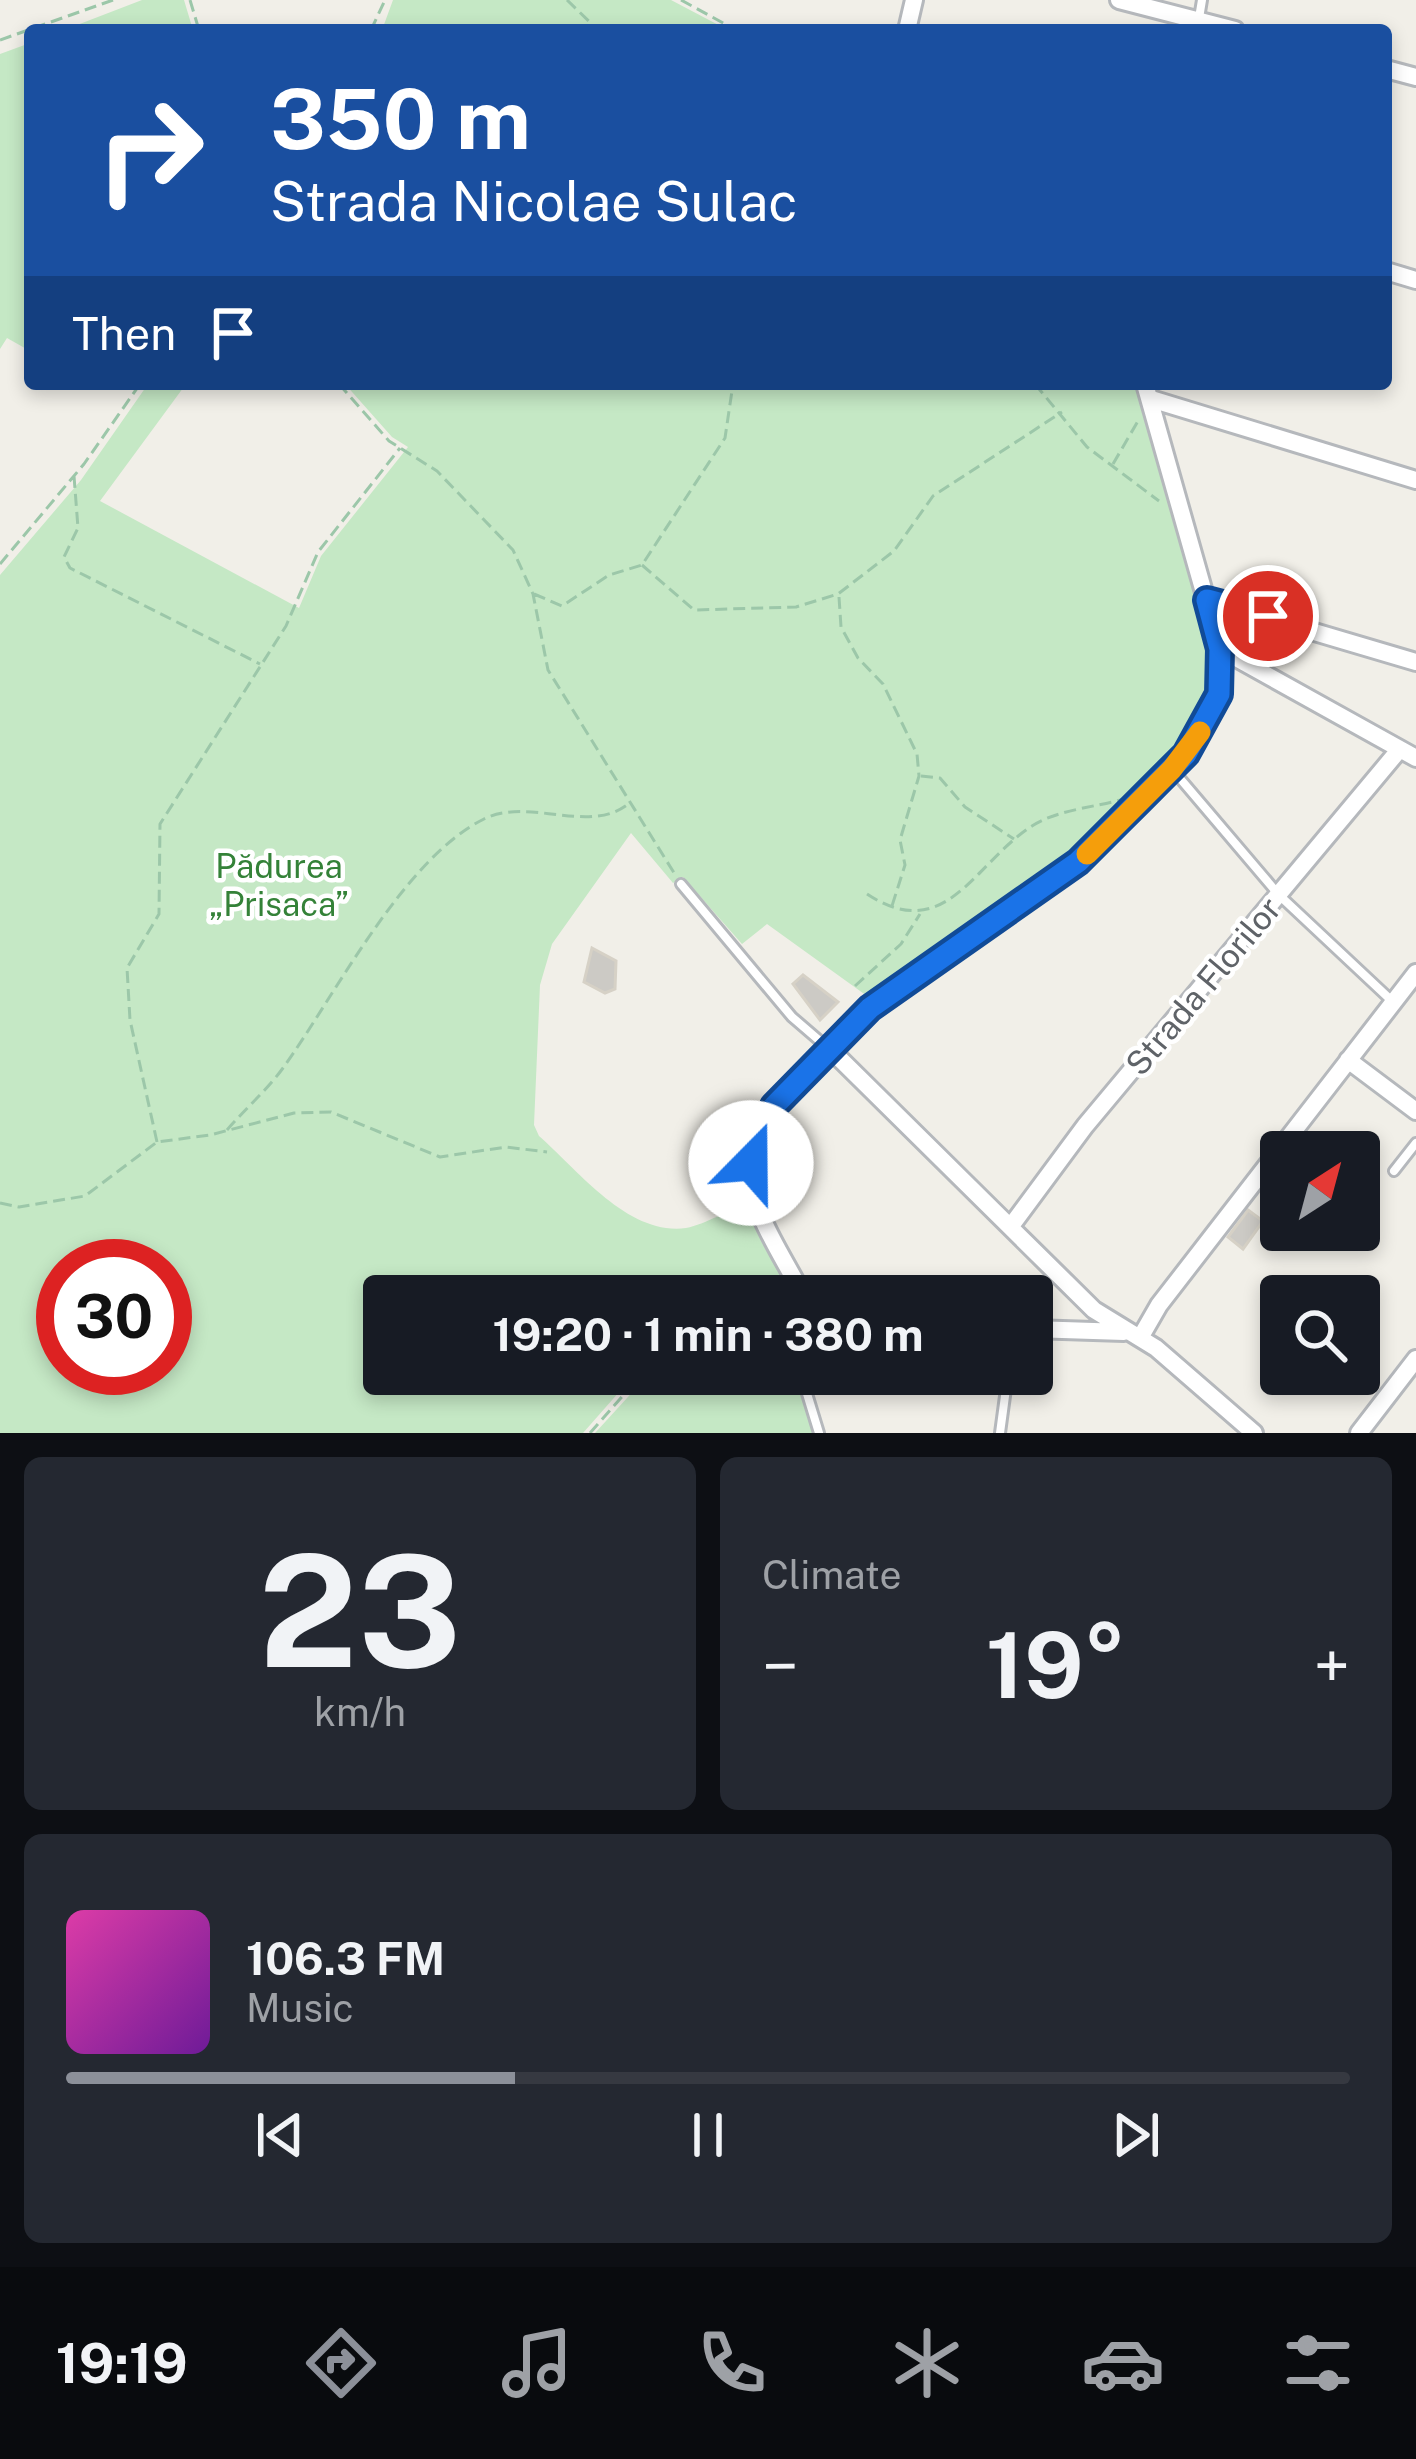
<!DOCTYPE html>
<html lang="en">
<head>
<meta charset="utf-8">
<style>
	:root { --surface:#171b24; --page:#242831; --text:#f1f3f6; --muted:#9ea1a6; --line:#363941; --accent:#8c9099 }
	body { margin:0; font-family:"Public Sans",sans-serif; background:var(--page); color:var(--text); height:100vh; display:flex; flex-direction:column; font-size:45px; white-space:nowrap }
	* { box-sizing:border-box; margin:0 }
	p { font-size:39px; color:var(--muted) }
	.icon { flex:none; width:66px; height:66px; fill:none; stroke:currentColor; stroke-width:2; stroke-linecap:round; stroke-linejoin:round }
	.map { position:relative; height:1433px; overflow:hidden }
	.sheet { display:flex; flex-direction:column; gap:24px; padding:24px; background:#0d0f14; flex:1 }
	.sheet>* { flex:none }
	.banner { position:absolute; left:24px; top:24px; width:1368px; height:366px; border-radius:12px; box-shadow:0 6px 18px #0003; background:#1a4fa0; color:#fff; overflow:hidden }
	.needle { width:78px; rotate:36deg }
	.fabs { position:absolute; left:1260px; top:1131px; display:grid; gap:24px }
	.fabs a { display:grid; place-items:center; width:120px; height:120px; border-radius:12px; background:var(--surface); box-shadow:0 6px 18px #0003; font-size:60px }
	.speed { position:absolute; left:36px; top:1239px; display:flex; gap:24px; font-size:60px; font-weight:700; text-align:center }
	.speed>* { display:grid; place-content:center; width:156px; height:156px; border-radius:50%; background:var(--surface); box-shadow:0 6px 18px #0003; line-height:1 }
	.speed .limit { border:18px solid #d22; background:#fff; color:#111 }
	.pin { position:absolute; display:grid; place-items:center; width:102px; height:102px; color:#fff; margin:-51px; border:6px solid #fff; border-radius:50%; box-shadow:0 3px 12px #0007 }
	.me { position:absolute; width:132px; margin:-66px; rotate:22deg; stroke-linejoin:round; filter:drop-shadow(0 0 9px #0008) }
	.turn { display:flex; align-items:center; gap:42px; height:252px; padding:0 48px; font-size:54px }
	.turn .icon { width:156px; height:156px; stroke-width:2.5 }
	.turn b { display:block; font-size:84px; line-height:102px }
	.then { display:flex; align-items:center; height:114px; padding:0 48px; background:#0003; gap:24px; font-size:45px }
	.big { font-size:90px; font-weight:700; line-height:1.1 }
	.sheet .card { flex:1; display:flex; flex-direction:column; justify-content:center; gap:18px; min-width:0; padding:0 42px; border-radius:18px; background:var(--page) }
	.sheet .dial { align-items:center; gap:0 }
	.dial b { font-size:156px; line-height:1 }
	.song { display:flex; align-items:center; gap:36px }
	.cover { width:144px; height:144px; border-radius:18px; background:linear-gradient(135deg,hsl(320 70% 55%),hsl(280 70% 35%)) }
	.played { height:12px; border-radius:6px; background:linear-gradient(90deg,var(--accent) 35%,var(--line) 35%) }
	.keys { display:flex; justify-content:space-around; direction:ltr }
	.heat { display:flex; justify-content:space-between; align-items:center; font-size:66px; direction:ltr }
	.sheet .tiles { flex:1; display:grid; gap:24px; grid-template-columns:1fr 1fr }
	.card:last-child { grid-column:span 2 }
	.trip { position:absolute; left:363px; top:1275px; width:690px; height:120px; border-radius:12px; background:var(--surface); box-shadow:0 6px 18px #0003; font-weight:700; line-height:120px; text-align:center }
	.menu { display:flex; height:192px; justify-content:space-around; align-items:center; background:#090b0e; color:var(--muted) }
	.menu .icon { width:84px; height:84px }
	.menu .selected { color:var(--accent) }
	.menu b { font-size:54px; color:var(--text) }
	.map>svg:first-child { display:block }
</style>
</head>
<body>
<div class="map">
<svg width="1416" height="1433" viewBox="0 0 1416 1433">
	<rect width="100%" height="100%" fill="#f1efe8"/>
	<path fill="#c5e8c5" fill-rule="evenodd" d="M142,0H184L193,30H64Z
		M393,0H671L728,30H382Z
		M30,43V351L7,338L0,349V54Z
		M148,384H186L100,501L299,608L321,556L408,447L392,437L345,384H1138L1212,657C1206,799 976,922 867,996L767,924L742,944L683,877L673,883L631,833L552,944L540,985L534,1125L539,1136C578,1170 628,1236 686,1228C710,1224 733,1203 757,1210L796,1296H384V1374H635L583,1433H0V575L81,480ZM63,1266H165V1368H63Z
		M649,1374H797L813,1433H595Z"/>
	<path fill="#cccac5" stroke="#d6d1c6" stroke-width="3" d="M592,948L616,961L615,989L605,993L584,982Z
		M803,975L838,1002L820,1020L793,984Z
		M1248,1210L1263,1221L1243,1249L1228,1237Z"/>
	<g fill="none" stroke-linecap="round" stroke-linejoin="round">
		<defs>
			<path id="service" d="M1197,30L1202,0
				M1172,769L1279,895L1392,1001
				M681,884L792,1017L828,1048
				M1394,1171L1416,1143
				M801,1374L819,1433
				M1000,1433L1008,1374"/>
			<path id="minor" d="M1119,0L1235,30
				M907,30L914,0
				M1386,69L1416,77
				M1386,271L1416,280
				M1151,399L1416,480
				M1206,600L1416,662
				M1220,649L1416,758
				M829,1048L1094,1310L1156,1348L1254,1433
				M1348,1060L1416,1111
				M1011,1226L1085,1126L1399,750
				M803,1296C786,1260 750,1212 751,1171C751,1122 791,1082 826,1051C860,1021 893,991 930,964C1023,896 1230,780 1220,649L1145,384
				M1032,1329L1124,1332
				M1140,1338L1159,1305L1416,973
				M1359,1433L1416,1359"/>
		</defs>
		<use href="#service" stroke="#b5b8bc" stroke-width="14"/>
		<use href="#minor" stroke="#b5b8bc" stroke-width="22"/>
		<path stroke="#9cc7a9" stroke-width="3" stroke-dasharray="12 6" stroke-linecap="butt" d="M190,0L199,30
			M567,0L598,30
			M681,0L736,30
			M371,30L385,0
			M0,40L113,0
			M339,384L389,441L437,471L513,550L533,594L548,670L676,876
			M1035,384L1087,447L1159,501
			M1113,464L1138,421
			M74,476L78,528L64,557L70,568L260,664
			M0,564L84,464L140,384
			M642,565L694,610L796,607L838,594L894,551L933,496L1062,412
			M534,594L562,606L609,575L642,565L725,438L733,384
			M839,597L841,627L858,658L883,684L917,754L919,776L900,840L905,865L891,909
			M921,776L940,778L965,807L1014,839
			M867,894C946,946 974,863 1032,826C1056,810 1096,807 1124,799
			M855,986L901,944L920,914
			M227,1130C245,1109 267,1090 283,1068C335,996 403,859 484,819C528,797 588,834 627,805
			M157,1142L130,1020L127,968L159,914L160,824L286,626L318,552L400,448
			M0,1203L19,1207L85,1196L157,1142L210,1135L294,1113L331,1112L440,1157L506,1147L547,1152
			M590,1433L642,1374"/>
		<use href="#service" stroke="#fff" stroke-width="8"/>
		<use href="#minor" stroke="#fff" stroke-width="16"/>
	</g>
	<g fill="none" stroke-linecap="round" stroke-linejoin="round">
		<defs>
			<path id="route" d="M751,1163L774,1106L870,1008L1078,862L1186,754L1219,694L1220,649L1207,600L1268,616"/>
		</defs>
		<use href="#route" stroke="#114b97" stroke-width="30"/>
		<use href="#route" stroke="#1a73e8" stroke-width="21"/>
		<path stroke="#f59e0b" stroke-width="21" d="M1087,854L1172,769L1200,732"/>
	</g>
	<g text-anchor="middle" stroke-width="9" stroke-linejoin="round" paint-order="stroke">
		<g font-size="33" fill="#348238" stroke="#fff">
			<text x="279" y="878">Pădurea<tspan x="279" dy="38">„Prisaca”</tspan></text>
		</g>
		<g font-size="33" fill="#5f6368" stroke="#fff">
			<text transform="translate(1203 986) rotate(-50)" y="12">Strada Florilor</text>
		</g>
	</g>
</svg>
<div class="fabs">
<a><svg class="needle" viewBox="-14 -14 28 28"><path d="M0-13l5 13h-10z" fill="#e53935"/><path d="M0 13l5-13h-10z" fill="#9ea1a6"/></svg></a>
<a><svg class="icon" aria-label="search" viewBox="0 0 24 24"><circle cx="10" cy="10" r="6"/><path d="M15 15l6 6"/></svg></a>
</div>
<div class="speed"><div class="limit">30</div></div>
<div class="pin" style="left:1268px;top:616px;background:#d93025"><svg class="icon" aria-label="arrive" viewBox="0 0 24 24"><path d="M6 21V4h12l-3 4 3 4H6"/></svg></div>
<svg class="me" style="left:751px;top:1163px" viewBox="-20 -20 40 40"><circle r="19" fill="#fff"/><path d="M0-13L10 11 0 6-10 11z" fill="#1a73e8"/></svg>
<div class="trip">19:20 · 1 min · 380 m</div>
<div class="banner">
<div class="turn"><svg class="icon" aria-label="right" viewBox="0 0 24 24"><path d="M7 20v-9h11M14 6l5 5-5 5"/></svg><div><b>350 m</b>Strada Nicolae Sulac</div></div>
<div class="then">Then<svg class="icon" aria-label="arrive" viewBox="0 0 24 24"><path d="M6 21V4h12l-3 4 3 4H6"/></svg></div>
</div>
</div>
<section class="sheet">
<div class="tiles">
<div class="card dial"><b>23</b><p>km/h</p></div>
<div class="card"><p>Climate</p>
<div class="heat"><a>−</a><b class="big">19°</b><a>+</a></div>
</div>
<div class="card">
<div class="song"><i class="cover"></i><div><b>106.3 FM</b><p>Music</p></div></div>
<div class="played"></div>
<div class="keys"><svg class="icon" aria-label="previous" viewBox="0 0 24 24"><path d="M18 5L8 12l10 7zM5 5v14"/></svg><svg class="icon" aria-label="pause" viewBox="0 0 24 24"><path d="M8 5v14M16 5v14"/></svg><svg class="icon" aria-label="next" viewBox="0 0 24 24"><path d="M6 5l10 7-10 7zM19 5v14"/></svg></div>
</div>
</div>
</section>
<nav class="menu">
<b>19:19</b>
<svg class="icon selected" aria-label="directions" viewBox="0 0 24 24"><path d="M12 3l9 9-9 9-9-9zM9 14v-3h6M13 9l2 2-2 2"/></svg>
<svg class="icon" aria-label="music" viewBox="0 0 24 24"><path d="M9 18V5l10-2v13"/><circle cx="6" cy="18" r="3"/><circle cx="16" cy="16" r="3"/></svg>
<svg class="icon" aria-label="phone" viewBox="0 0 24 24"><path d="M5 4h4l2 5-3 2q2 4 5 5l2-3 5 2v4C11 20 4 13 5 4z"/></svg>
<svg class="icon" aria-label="climate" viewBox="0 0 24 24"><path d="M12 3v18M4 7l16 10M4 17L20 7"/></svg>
<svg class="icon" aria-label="car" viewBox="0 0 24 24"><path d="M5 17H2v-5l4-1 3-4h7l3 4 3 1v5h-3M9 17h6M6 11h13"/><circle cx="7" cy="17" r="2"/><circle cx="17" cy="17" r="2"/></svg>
<svg class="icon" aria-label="filters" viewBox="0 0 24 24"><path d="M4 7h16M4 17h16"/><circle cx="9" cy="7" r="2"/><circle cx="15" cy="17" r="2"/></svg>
</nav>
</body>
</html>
